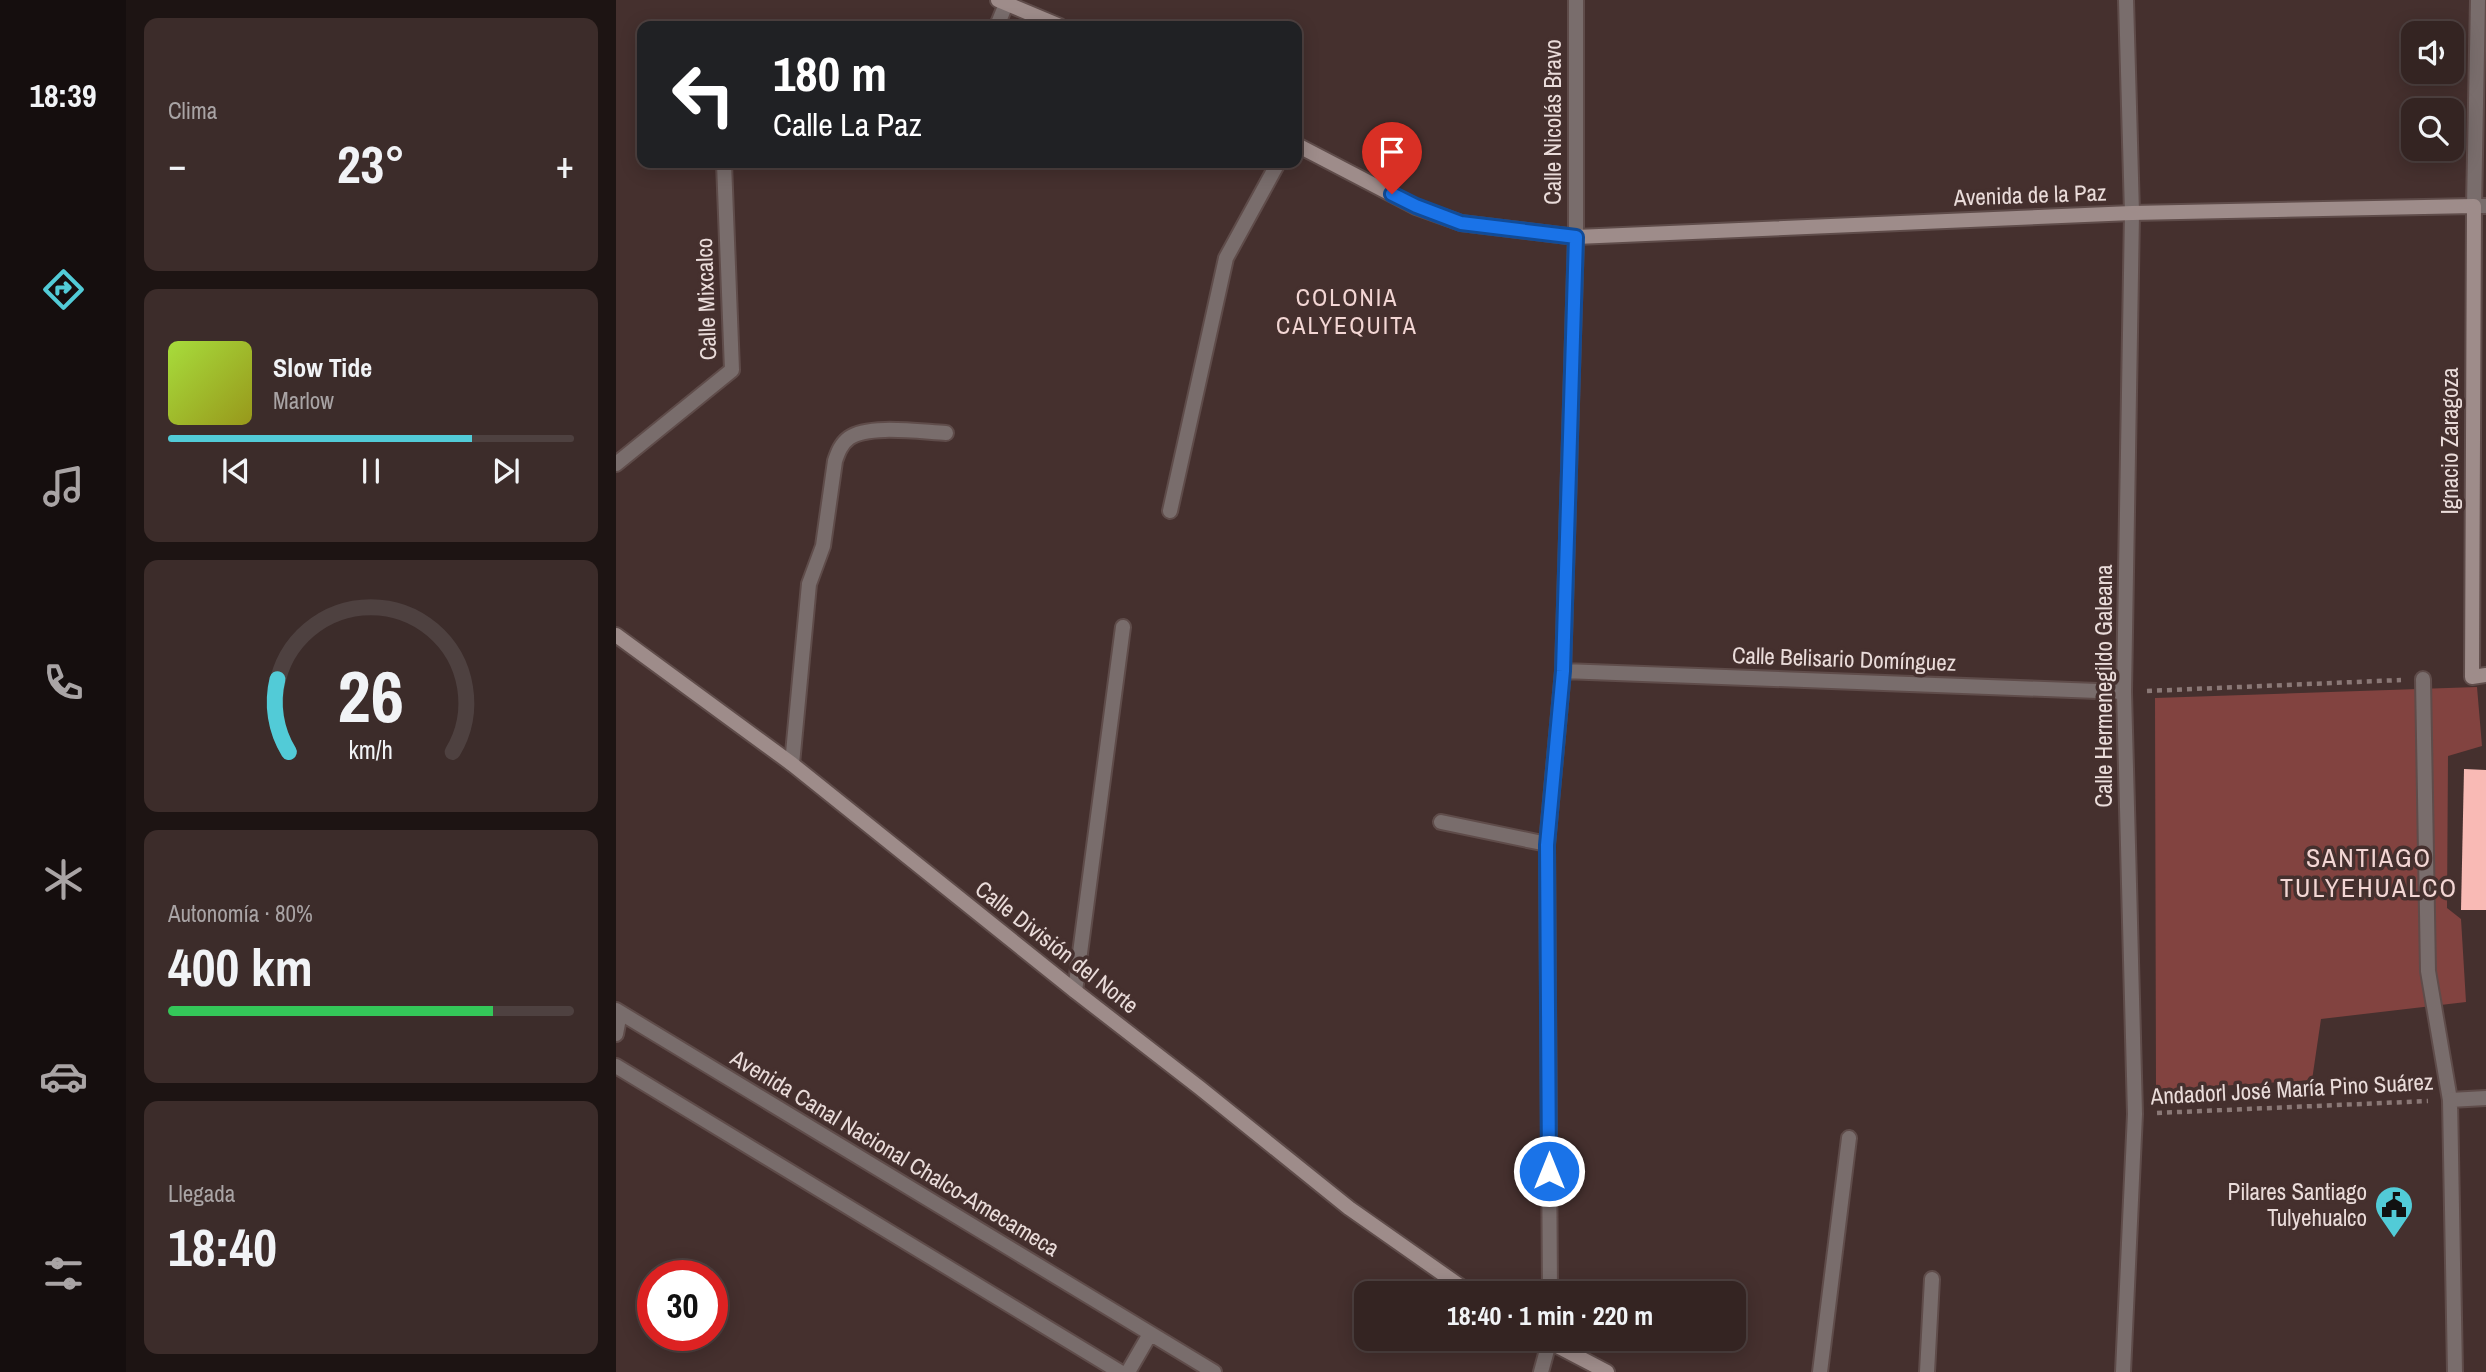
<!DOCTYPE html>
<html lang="es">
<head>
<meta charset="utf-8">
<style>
	:root { --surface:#342422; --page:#3c2c2a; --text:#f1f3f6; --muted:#a9a4a5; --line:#4e4140; --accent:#52cbd7 }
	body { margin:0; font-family:"Archivo Narrow",sans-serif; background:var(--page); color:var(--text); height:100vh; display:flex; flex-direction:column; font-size:26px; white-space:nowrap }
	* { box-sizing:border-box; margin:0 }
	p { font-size:23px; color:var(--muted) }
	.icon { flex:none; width:38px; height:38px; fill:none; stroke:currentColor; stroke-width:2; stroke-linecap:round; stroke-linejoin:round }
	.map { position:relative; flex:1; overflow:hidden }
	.side { display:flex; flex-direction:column; gap:18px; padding:18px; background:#1d1413; width:490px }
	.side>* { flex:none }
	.top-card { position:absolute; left:21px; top:21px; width:665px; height:147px; border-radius:14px; box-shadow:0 4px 18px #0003,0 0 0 2px var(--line); background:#202124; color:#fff; overflow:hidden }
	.controls { position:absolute; left:1785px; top:21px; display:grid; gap:14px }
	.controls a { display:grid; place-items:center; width:63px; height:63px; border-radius:14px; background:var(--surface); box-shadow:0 4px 18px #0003,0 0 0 2px var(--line); font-size:35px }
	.speed { position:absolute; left:21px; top:1260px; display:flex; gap:14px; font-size:35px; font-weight:700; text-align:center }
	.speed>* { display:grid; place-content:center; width:91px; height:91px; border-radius:50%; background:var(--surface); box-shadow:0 4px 18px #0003,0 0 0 2px var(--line); line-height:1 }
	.speed .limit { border:10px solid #d22; background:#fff; color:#111 }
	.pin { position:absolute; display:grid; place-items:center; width:60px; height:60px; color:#fff; margin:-72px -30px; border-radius:50% 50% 50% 0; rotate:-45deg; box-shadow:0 0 7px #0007 }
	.pin .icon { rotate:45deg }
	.me { position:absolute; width:77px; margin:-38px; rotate:0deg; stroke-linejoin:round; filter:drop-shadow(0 0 5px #0008) }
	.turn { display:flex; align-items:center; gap:24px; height:147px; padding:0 21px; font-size:32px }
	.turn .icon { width:91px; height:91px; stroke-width:2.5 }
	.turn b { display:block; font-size:49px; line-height:60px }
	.big { font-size:52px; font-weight:700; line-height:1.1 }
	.side .widget { flex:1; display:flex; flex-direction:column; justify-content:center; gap:10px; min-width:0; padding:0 24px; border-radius:14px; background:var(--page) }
	.side .dial { align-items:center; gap:0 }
	.dial svg { height:182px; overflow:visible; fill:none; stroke:var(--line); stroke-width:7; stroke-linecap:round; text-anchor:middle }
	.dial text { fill:var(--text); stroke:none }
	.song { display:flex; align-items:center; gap:21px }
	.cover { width:84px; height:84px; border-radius:10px; background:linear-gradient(135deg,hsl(80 70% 55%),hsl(60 70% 35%)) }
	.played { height:7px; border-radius:4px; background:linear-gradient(90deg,var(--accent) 75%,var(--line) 75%) }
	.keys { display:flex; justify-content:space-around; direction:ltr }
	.heat { display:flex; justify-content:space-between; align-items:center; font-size:38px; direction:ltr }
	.charge { height:10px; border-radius:5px; background:linear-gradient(90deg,#34c759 80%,var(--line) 0) }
	.trip { position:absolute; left:738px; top:1281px; width:392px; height:70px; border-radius:14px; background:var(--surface); box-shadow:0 4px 18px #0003,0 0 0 2px var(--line); font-weight:700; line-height:70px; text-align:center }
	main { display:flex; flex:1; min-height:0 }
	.dock { display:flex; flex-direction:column; width:126px; justify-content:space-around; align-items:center; background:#150e0e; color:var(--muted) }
	.dock .icon { width:49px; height:49px }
	.dock .selected { color:var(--accent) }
	.dock b { font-size:32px; color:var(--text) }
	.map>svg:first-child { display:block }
</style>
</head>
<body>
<main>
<nav class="dock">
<b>18:39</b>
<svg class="icon selected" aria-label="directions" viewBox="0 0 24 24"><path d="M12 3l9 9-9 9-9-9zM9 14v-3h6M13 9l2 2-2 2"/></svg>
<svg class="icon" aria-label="music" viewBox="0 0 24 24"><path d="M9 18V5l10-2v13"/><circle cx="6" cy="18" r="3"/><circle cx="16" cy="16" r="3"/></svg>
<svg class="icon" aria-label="phone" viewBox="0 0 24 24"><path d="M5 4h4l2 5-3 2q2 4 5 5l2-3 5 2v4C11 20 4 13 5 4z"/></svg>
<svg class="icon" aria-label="climate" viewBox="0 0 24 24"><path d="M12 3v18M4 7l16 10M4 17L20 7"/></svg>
<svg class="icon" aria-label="car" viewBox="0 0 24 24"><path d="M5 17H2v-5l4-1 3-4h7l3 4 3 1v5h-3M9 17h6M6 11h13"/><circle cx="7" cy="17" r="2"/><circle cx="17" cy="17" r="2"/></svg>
<svg class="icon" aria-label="filters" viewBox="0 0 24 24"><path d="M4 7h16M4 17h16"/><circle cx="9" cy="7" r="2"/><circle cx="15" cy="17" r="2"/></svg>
</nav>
<section class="side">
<div class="widget"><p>Clima</p>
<div class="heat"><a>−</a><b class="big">23°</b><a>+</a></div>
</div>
<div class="widget">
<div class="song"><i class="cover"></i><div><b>Slow Tide</b><p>Marlow</p></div></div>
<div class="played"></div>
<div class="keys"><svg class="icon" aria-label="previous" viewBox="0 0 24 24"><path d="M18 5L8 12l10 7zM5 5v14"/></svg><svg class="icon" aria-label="pause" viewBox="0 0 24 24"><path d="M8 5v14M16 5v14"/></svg><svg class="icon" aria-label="next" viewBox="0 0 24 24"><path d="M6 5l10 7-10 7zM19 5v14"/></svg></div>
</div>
<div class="widget dial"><svg viewBox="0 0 100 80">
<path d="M14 69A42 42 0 1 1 86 69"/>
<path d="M14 69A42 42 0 0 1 9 37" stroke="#52cbd7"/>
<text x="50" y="56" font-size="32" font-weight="700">26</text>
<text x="50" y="72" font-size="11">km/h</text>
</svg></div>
<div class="widget"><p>Autonomía · 80%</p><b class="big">400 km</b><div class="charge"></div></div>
<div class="widget"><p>Llegada</p><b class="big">18:40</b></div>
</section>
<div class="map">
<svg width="1870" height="1372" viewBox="0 0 1870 1372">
	<rect width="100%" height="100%" fill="#45302e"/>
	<path fill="#824340" d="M1861,687L1866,746L1832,756L1831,908L1845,919L1850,1002L1705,1019L1696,1080L1540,1090L1539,698Z"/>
	<path fill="#f9bab5" d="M1848,769L1870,770V910H1845Z"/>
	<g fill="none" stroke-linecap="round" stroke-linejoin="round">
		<defs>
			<path id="service" d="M1807,679L1812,971L1834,1100"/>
			<path id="minor" d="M1862,0L1858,206H1870
				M381,26L390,4
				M0,464L116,370L108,163
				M554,511L610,258L662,163
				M947,671L1508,692
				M176,764L193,584L207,546L219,461C222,452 225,444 233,438C252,424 306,432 330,433
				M825,822L931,844
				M459,991L507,627
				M0,1010L598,1372
				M0,1034L4,1013
				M0,1066L504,1372
				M934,1293L931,844L947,671L960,237V0
				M512,1372L534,1334
				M925,1372L934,1339
				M1204,1372L1233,1138
				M1311,1372L1316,1279
				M1507,1372L1519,1114L1508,692L1516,213L1510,0
				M1839,1372L1834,1100L1870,1098"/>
			<path id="secondary" d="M382,0L444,26
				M681,145L800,207L845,223L960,237L1516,213L1858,206L1856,677L1870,675
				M0,635L176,764L459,991L584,1088L733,1208L854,1293
				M928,1339L991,1372"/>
		</defs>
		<use href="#service" stroke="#5f4c4a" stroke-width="18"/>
		<use href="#minor" stroke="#5f4c4a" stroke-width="18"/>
		<use href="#secondary" stroke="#5f4c4a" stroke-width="18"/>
		<path stroke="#8a7876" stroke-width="4.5" stroke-dasharray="5 5" stroke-linecap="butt" d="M1531,691L1785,680
			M1541,1113L1812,1101"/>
		<use href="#service" stroke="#796d6c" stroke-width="14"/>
		<use href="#minor" stroke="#796d6c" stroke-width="14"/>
		<use href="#secondary" stroke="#9e8c8a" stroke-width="14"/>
	</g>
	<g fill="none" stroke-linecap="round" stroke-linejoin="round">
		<defs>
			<path id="route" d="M776,194L800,206L845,223L960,237L947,671L931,845L933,1171"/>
		</defs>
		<use href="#route" stroke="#114b97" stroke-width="18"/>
		<use href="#route" stroke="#1a73e8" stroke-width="12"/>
	</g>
	<defs>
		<symbol id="civic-pin" viewBox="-11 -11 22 30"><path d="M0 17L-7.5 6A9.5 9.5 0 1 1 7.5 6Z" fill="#52cbd7" stroke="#45302e"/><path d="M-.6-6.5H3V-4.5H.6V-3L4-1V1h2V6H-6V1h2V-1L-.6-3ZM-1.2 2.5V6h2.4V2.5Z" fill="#111"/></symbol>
	</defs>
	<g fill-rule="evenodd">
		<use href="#civic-pin" x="1756" y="1183" width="44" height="60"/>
	</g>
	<g text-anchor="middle" stroke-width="7" stroke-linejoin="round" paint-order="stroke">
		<g font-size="23" fill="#eadcda" stroke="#45302e">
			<text transform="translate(937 122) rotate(-90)" y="8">Calle Nicolás Bravo</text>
			<text transform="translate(1414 195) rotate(-2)" y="8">Avenida de la Paz</text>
			<text transform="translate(90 299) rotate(-92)" y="8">Calle Mixcalco</text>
			<text transform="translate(1834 441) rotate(-90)" y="8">Ignacio Zaragoza</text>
			<text transform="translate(1228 659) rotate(2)" y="8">Calle Belisario Domínguez</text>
			<text transform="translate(1488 686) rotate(-90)" y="8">Calle Hermenegildo Galeana</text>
			<text transform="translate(441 947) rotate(38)" y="8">Calle División del Norte</text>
			<text transform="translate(1676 1089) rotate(-3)" y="8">Andadorl José María Pino Suárez</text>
			<text transform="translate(279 1153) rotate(31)" y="8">Avenida Canal Nacional Chalco-Amecameca</text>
		</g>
		<g font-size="23" fill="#eadcda" stroke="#45302e" text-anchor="end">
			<text x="1751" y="1200">Pilares Santiago<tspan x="1751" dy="26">Tulyehualco</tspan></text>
		</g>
		<g font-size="24" letter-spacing="2" fill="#f3d6d4" stroke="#45302e">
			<text x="731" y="306">COLONIA<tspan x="731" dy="28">CALYEQUITA</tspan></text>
		</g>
		<g font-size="26" letter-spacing="2" fill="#f3d6d4" stroke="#45302e">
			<text x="1753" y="867">SANTIAGO<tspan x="1753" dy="30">TULYEHUALCO</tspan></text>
		</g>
	</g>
</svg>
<div class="controls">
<a><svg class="icon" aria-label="sound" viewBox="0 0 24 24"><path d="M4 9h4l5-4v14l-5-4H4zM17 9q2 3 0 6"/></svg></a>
<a><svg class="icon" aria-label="search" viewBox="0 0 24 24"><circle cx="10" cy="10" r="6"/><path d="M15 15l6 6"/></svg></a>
</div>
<div class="speed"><div class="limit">30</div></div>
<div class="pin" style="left:776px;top:194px;background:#d93025"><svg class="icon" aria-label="arrive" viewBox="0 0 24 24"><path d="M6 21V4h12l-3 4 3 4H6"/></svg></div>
<svg class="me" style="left:933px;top:1171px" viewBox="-20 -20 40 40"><circle r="17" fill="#1a73e8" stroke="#fff" stroke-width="3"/><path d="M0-11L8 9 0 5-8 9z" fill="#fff"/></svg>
<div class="trip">18:40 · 1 min · 220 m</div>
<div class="top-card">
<div class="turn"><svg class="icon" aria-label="left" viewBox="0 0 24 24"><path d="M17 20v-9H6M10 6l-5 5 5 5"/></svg><div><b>180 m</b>Calle La Paz</div></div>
</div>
</div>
</main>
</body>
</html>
